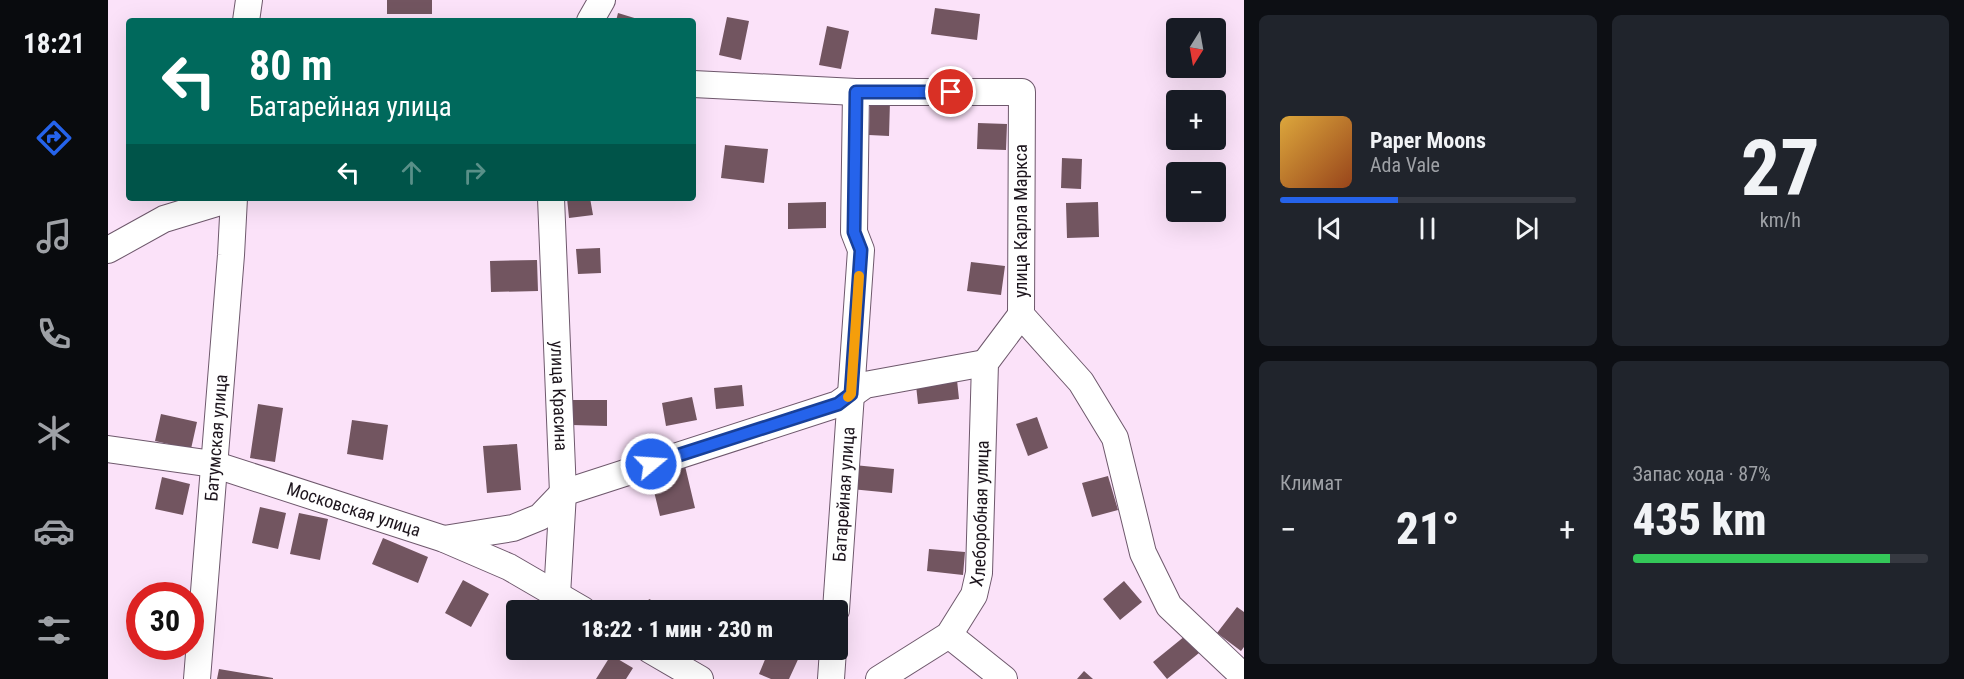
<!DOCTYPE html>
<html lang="ru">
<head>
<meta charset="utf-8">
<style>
	:root { --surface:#171b24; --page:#20242c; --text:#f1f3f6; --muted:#9ea1a6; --line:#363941; --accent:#2563eb }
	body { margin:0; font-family:"Roboto Condensed",sans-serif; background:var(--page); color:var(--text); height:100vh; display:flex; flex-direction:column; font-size:22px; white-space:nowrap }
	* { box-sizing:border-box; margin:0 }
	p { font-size:20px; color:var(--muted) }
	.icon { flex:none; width:33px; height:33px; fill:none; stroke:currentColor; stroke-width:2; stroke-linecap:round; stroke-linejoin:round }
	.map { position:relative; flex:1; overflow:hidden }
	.side { display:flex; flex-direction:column; gap:15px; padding:15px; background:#0d0f14; width:720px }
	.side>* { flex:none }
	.banner { position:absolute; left:18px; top:18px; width:570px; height:183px; border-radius:6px; box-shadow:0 6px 24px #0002; background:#00695c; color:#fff; overflow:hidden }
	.needle { width:39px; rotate:191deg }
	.buttons { position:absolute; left:1058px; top:18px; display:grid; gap:12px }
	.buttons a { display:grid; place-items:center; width:60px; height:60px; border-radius:6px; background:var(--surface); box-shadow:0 6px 24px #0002; font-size:30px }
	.speed { position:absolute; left:18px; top:582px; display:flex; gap:12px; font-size:30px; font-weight:700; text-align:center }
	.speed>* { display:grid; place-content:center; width:78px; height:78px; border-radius:50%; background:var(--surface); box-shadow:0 6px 24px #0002; line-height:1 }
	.speed .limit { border:9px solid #d22; background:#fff; color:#111 }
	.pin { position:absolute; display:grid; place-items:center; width:51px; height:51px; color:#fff; margin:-26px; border:3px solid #fff; border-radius:50%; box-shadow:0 2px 6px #0007 }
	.me { position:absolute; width:66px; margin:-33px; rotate:72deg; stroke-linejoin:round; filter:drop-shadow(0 0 4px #0008) }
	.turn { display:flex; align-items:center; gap:21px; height:126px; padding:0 24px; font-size:27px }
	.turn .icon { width:78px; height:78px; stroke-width:2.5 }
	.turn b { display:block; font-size:42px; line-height:51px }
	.lanes { display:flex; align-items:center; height:57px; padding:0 24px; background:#0003; justify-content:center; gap:30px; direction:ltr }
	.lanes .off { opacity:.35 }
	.big { font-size:45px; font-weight:800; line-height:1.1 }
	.side .card { flex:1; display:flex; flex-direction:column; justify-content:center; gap:9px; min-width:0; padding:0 21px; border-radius:9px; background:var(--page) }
	.side .dial { align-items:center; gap:0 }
	.dial b { font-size:78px; line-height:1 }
	.song { display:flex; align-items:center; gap:18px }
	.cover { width:72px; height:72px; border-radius:9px; background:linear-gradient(135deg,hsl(40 70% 55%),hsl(20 70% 35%)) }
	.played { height:6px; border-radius:3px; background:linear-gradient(90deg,var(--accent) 40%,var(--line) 40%) }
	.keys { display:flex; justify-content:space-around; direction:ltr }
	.heat { display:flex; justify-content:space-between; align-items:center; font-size:33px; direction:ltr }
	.charge { height:9px; border-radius:4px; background:linear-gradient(90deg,#34c759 87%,var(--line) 0) }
	.side .tiles { flex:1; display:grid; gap:15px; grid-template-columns:repeat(2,1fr) }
	.trip { position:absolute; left:398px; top:600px; width:342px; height:60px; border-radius:6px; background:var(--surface); box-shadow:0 6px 24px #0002; font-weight:800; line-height:60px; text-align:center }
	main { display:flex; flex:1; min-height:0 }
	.dock { display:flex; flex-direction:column; width:108px; justify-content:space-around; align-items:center; background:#090b0e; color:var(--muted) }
	.dock .icon { width:42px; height:42px }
	.dock .selected { color:var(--accent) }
	.dock b { font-size:27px; color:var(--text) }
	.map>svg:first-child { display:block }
</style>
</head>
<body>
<main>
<nav class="dock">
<b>18:21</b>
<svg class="icon selected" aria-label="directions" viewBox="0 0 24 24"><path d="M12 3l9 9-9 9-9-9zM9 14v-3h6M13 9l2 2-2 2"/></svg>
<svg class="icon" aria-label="music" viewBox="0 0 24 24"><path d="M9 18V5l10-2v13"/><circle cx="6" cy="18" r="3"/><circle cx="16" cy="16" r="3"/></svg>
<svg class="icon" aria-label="phone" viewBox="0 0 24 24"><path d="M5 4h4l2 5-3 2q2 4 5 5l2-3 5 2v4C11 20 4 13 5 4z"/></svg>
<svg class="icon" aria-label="climate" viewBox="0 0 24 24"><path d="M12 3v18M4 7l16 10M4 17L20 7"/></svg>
<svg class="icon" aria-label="car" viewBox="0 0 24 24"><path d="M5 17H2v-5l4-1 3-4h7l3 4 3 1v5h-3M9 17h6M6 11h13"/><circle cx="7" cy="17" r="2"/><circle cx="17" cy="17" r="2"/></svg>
<svg class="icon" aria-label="filters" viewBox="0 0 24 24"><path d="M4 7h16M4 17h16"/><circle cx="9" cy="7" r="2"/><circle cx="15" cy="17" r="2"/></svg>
</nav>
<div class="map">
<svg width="1136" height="679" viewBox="0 0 1136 679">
	<rect width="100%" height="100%" fill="#fbe2f9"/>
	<path fill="#725560" d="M279,0H324V14H279Z
		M827,8L872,14L869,40L823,34Z
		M510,13L533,20V21H508Z
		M619,17L641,21L633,60L611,55Z
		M719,26L741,31L733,69L711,65Z
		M762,100L782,101L781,136L761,135Z
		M870,123L899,124L898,150L869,149Z
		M617,145L660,149L656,183L613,178Z
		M954,158L974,159L973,189L953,188Z
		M459,198H482L485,215L461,218Z
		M718,202V228L680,229V203Z
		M990,202L991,237L959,238L958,203Z
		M492,248L493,273L470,274L468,249Z
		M429,260L430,291L383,292L382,261Z
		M863,262L897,266L893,295L859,291Z
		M849,380L851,399L810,404L808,385Z
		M634,385L636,406L608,409L606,388Z
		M584,397L589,420L558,426L554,403Z
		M464,400H499V426L464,425Z
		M150,404L175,408L167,462L142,458Z
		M53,414L89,422L83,449L47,441Z
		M929,417L940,448L920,456L908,424Z
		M244,420L280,425L275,460L239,454Z
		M409,444L413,490L379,493L375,446Z
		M746,465L786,469L784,493L743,489Z
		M577,466L587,508L552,516L542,475Z
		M1000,476L1010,510L984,517L974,483Z
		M54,477L82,484L75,515L47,509Z
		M152,507L178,513L170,549L144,543Z
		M191,513L220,519L212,560L182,554Z
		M275,538L320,557L310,583L264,564Z
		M821,549L857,552L855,575L819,571Z
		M355,580L381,594L363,627L337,613Z
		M1016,581L1034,602L1012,620L995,599Z
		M541,599L563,609L562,610H536Z
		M1129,607L1136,612V647L1133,651L1109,633Z
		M1077,636L1091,653L1059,679L1045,662Z
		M661,650H686L693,653L681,679H663L651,674Z
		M503,655L525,668L518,679H488Z
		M111,669L165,678V679H109Z
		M976,671L985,679H969Z"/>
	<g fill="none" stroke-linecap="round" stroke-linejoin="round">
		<defs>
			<g id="minor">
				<path d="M138,21L141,0"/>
				<path d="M482,21L494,0"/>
				<path d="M585,84L748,92H914L913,315L973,382L1007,438L1035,553L1061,606L1136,677"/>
				<path id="s1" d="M443,198L455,493L449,595"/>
				<path d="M0,250L56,219L125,198"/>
				<path id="s2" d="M0,449L105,464L336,539L401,567L475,610"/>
				<path d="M336,539L405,528L432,517L455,493L730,404L757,385L877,363"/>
				<path id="s3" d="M728,610L753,250L746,232L748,92"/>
				<path d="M841,635L896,679"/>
				<path d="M542,650L592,679"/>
				<path id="s4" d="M89,679L123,255L126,198"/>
				<path d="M723,679L725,650"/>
				<path id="s5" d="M771,679L841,635L866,595L871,573L877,363L913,315"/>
			</g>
		</defs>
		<use href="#minor" stroke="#6e586c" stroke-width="28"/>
		<use href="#minor" stroke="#fff" stroke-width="26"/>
	</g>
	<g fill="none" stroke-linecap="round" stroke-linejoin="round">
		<defs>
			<path id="route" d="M543,464L730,404L743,394L753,250L746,232L748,92H843"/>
		</defs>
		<use href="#route" stroke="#184099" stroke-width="15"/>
		<use href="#route" stroke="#2563eb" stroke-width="10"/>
		<path stroke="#f59e0b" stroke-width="10" d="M740,397L743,394L751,276"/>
	</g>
	<g text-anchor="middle" stroke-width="6" stroke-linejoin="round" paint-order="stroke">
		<g font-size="18" fill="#1d151d" stroke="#fff">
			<text transform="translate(913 221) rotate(-90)" y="6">улица Карла Маркса</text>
			<text dy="6" stroke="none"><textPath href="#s1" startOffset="198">улица Красина</textPath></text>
			<text dy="6" stroke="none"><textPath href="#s4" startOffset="242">Батумская улица</textPath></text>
			<text dy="6" stroke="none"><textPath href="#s3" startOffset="116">Батарейная улица</textPath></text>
			<text dy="6" stroke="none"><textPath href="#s2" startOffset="254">Московская улица</textPath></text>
			<text dy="6" stroke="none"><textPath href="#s5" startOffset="212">Хлеборобная улица</textPath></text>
		</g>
	</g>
</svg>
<div class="buttons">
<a><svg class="needle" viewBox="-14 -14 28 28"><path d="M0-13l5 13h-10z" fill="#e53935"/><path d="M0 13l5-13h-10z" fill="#9ea1a6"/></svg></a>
<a>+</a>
<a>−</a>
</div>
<div class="speed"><div class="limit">30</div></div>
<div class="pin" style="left:843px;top:92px;background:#d93025"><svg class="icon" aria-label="arrive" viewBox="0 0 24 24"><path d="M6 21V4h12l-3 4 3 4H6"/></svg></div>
<svg class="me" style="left:543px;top:464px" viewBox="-20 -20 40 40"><circle r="17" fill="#2563eb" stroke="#fff" stroke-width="3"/><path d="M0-11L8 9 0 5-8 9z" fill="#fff"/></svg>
<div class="trip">18:22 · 1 мин · 230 m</div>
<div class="banner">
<div class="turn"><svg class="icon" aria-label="left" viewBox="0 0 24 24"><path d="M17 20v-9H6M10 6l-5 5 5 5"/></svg><div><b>80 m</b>Батарейная улица</div></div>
<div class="lanes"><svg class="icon" aria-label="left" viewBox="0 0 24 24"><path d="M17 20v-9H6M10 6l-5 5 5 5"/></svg><svg class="icon off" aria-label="ahead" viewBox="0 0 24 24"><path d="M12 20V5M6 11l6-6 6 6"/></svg><svg class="icon off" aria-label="right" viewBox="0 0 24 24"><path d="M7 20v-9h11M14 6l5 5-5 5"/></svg></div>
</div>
</div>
<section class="side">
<div class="tiles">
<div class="card">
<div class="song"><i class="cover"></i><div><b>Paper Moons</b><p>Ada Vale</p></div></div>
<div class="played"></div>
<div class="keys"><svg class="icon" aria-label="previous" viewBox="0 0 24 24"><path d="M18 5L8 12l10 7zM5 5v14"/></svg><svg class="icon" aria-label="pause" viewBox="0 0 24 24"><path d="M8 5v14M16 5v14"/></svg><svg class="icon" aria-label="next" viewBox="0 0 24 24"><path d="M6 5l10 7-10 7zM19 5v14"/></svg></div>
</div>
<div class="card dial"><b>27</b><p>km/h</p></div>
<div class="card"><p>Климат</p>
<div class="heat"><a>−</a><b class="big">21°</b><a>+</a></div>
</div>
<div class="card"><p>Запас хода · 87%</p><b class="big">435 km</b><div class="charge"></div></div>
</div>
</section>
</main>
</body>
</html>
